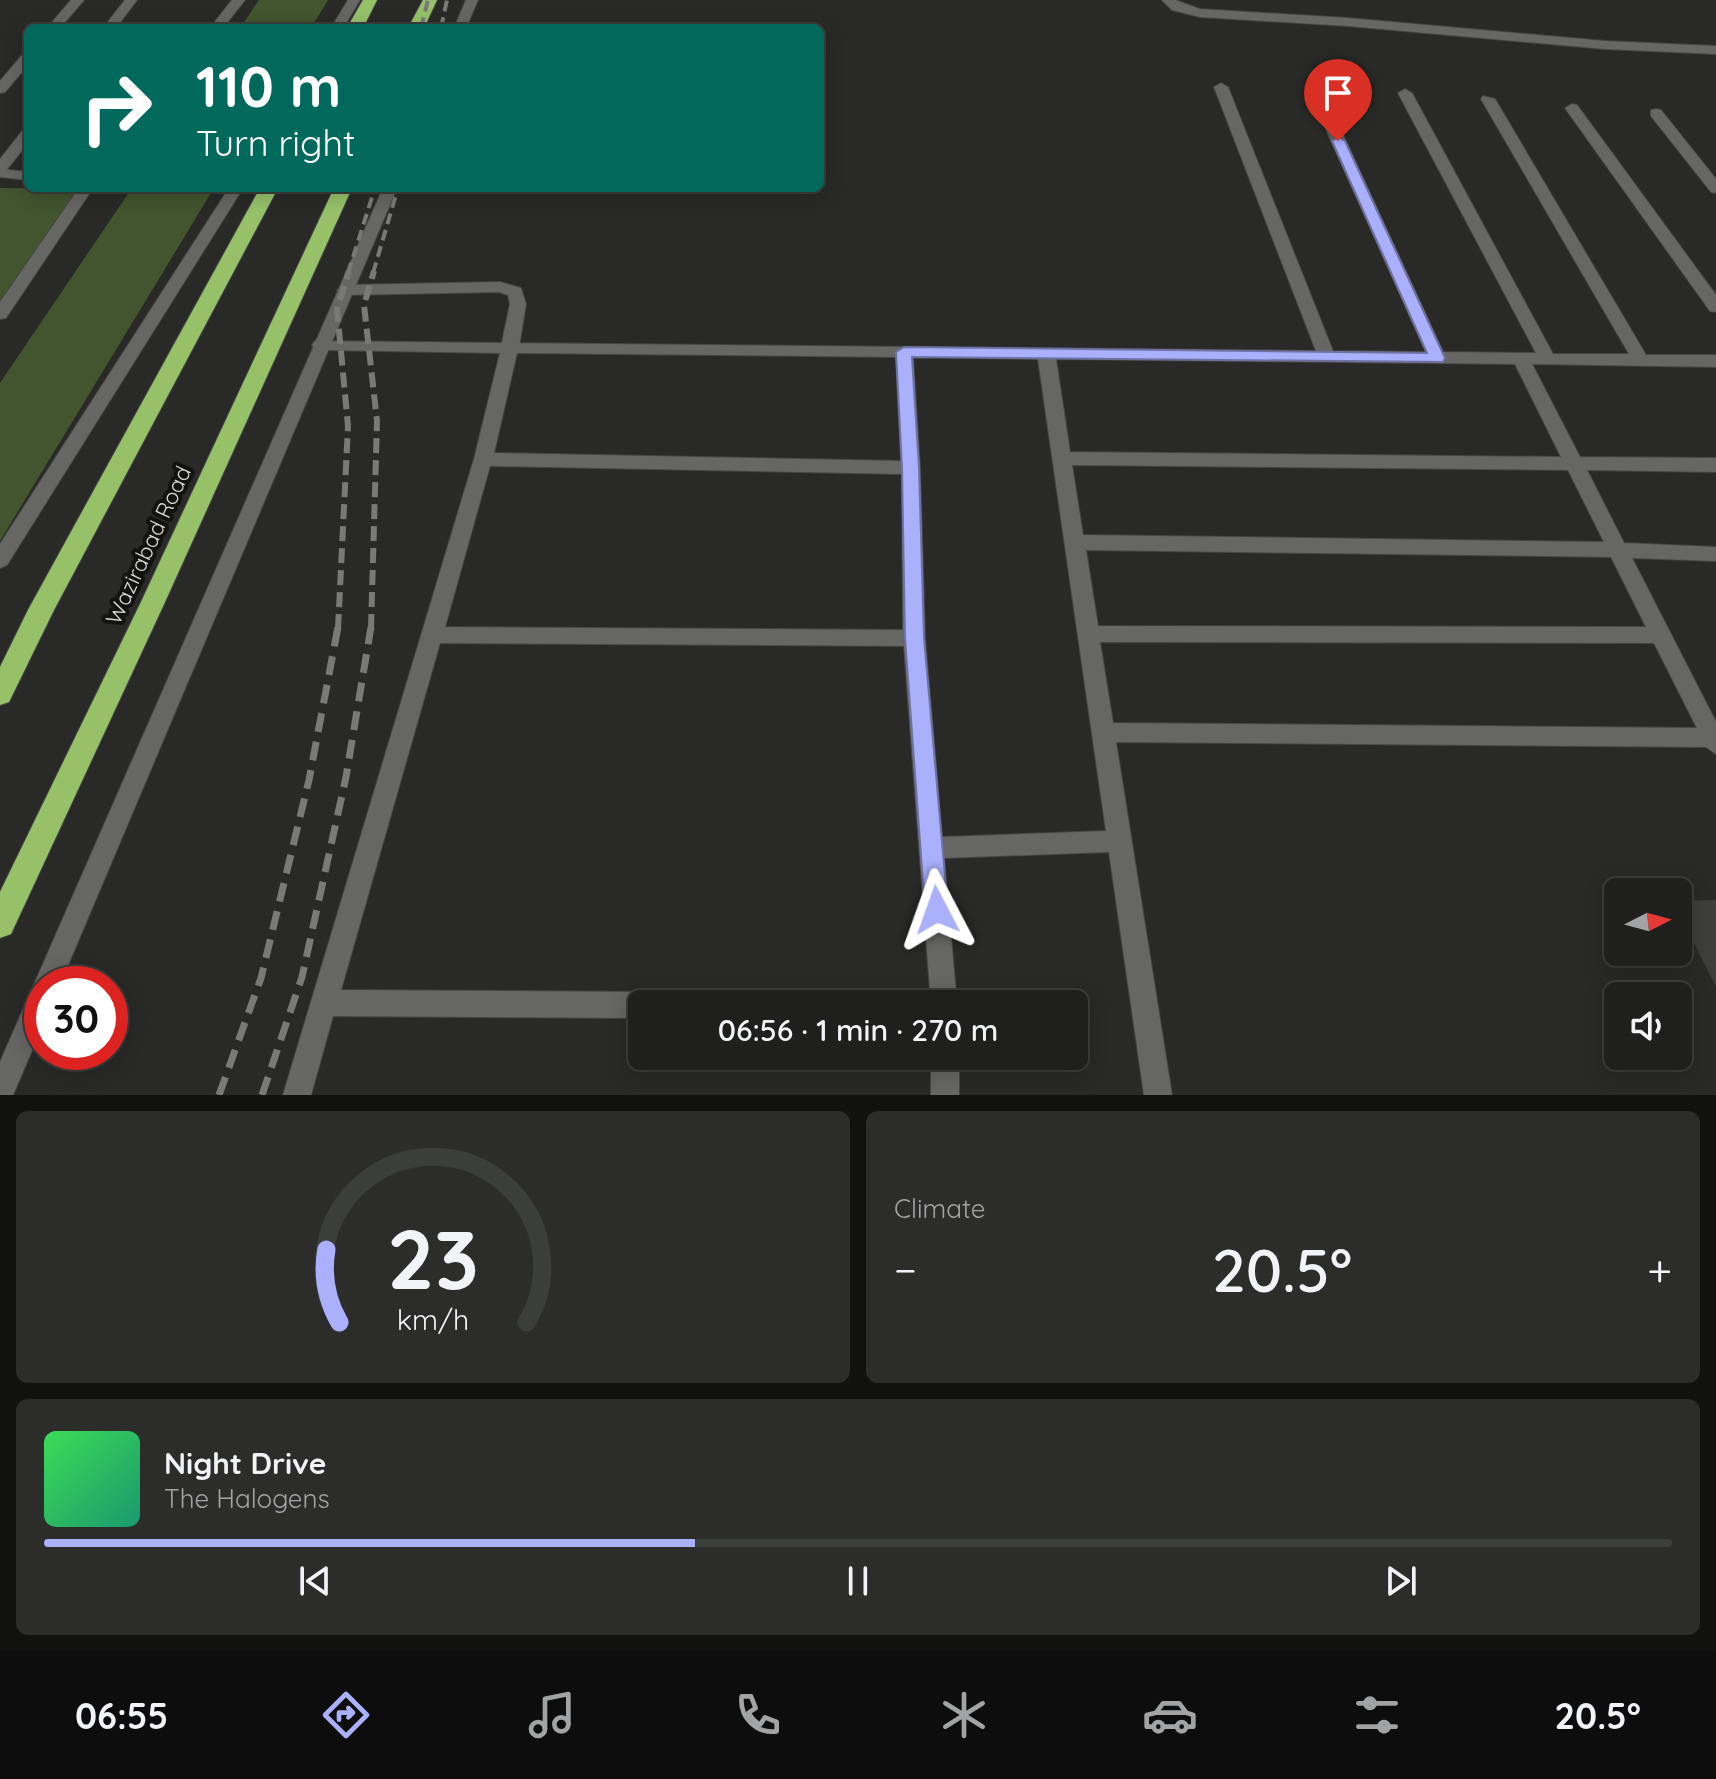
<!DOCTYPE html>
<html lang="en">
<head>
<meta charset="utf-8">
<style>
	:root { --surface:#1f201d; --page:#2c2d2a; --text:#f1f3f6; --muted:#a1a3a4; --line:#3c3e3b; --accent:#aab0fb }
	body { margin:0; font-family:Quicksand,sans-serif; background:var(--page); color:var(--text); height:100vh; display:flex; flex-direction:column; font-size:30px; white-space:nowrap }
	* { box-sizing:border-box; margin:0 }
	p { font-size:26px; color:var(--muted) }
	.icon { flex:none; width:44px; height:44px; fill:none; stroke:currentColor; stroke-width:2; stroke-linecap:round; stroke-linejoin:round }
	.map { position:relative; height:1095px; overflow:hidden }
	.details { display:flex; flex-direction:column; gap:16px; padding:16px; background:#111210; flex:1 }
	.details>* { flex:none }
	.top-card { position:absolute; left:24px; top:24px; width:800px; height:168px; border-radius:12px; box-shadow:0 4px 20px #0003,0 0 0 2px var(--line); background:#00695c; color:#fff; overflow:hidden }
	.needle { width:52px; rotate:84deg }
	.controls { position:absolute; left:1604px; top:878px; display:grid; gap:16px }
	.controls a { display:grid; place-items:center; width:88px; height:88px; border-radius:12px; background:var(--surface); box-shadow:0 4px 20px #0003,0 0 0 2px var(--line); font-size:40px }
	.speed { position:absolute; left:24px; top:966px; display:flex; gap:16px; font-size:40px; font-weight:700; text-align:center }
	.speed>* { display:grid; place-content:center; width:104px; height:104px; border-radius:50%; background:var(--surface); box-shadow:0 4px 20px #0003,0 0 0 2px var(--line); line-height:1 }
	.speed .limit { border:12px solid #d22; background:#fff; color:#111 }
	.pin { position:absolute; display:grid; place-items:center; width:68px; height:68px; color:#fff; margin:-82px -34px; border-radius:50% 50% 50% 0; rotate:-45deg; box-shadow:0 0 8px #0007 }
	.pin .icon { rotate:45deg }
	.me { position:absolute; width:88px; margin:-44px; rotate:356deg; stroke-linejoin:round; filter:drop-shadow(0 0 6px #0008) }
	.turn { display:flex; align-items:center; gap:28px; height:168px; padding:0 40px; font-size:36px }
	.turn .icon { width:104px; height:104px; stroke-width:2.5 }
	.turn b { display:block; font-size:56px; line-height:68px }
	.big { font-size:60px; font-weight:600; line-height:1.1 }
	.details .tile { flex:1; display:flex; flex-direction:column; justify-content:center; gap:12px; min-width:0; padding:0 28px; border-radius:12px; background:var(--page) }
	.details .dial { align-items:center; gap:0 }
	.dial svg { height:208px; overflow:visible; fill:none; stroke:var(--line); stroke-width:7; stroke-linecap:round; text-anchor:middle }
	.dial text { fill:var(--text); stroke:none }
	.song { display:flex; align-items:center; gap:24px }
	.cover { width:96px; height:96px; border-radius:12px; background:linear-gradient(135deg,hsl(130 70% 55%),hsl(160 70% 35%)) }
	.played { height:8px; border-radius:4px; background:linear-gradient(90deg,var(--accent) 40%,var(--line) 40%) }
	.keys { display:flex; justify-content:space-around; direction:ltr }
	.heat { display:flex; justify-content:space-between; align-items:center; font-size:44px; direction:ltr }
	.details .tiles { flex:1; display:grid; gap:16px; grid-template-columns:1fr 1fr }
	.tile:last-child { grid-column:span 2 }
	.trip { position:absolute; left:628px; top:990px; width:460px; height:80px; border-radius:12px; background:var(--surface); box-shadow:0 4px 20px #0003,0 0 0 2px var(--line); font-weight:600; line-height:80px; text-align:center }
	.dock { display:flex; height:128px; justify-content:space-around; align-items:center; background:#0c0d0c; color:var(--muted) }
	.dock .icon { width:56px; height:56px }
	.dock .on { color:var(--accent) }
	.dock b { font-size:36px; color:var(--text) }
	.map>svg:first-child { display:block }
</style>
</head>
<body>
<div class="map">
<svg width="1716" height="1095" viewBox="0 0 1716 1095">
	<rect width="100%" height="100%" fill="#292a27"/>
	<path fill="#42552f" d="M259,0H328L311,28H240Z
		M0,188L86,189L0,314Z
		M132,188H214L0,541V383Z"/>
	<path fill="#3e3f3d" d="M1716,900V987L1678,911V901Z"/>
	<g fill="none" stroke-linecap="round" stroke-linejoin="round">
		<defs>
			<path id="lane" d="M1162,0H1175L1200,9L1348,18L1605,41L1716,46V54L1605,49L1348,26L1200,17L1172,10Z
				M0,169L28,172V180L0,177Z
				M500,282L521,288L526,304L519,347L510,352L501,347L510,304L508,295L499,292L345,295L337,290L345,285Z"/>
			<path id="street" d="M71,0H84L60,28H47Z
				M125,0H137L116,28H103Z
				M232,0H245L223,28H210Z
				M28,53V65L5,92L0,93V81L23,54Z
				M1221,83L1228,87L1333,351L1426,352L1307,87L1314,83L1321,87L1443,352L1536,353L1398,93L1405,89L1412,93L1553,354H1629L1481,99L1483,96L1495,99L1646,355H1716V367L1532,364L1580,457L1716,458V472L1587,470L1624,543L1716,547V561L1632,558L1716,722V754L1706,747L1116,742L1172,1095H1144L1109,852L944,858L957,1004H931L904,646L440,643L341,990L642,992L651,996L655,1004H642V1018L333,1016L311,1095H283L474,459L500,353L321,350L315,349L312,345L315,341L1316,351L1214,87ZM517,353L896,357L901,461L494,453ZM913,357L1038,359L1106,831L942,837L925,638L920,468ZM1056,359L1515,364L1561,457L1070,452ZM1072,465L1568,470L1604,542L1083,535ZM490,466L902,474L903,630L445,627ZM1086,550L1611,557L1646,627L1098,626ZM1100,642L1654,643L1697,728L1113,723Z
				M1572,104L1577,105L1716,295V312L1710,311L1565,108Z
				M1656,109L1661,110L1716,179V193L1711,192L1651,116V110Z
				M28,129V143L5,172L0,173V159L23,130Z
				M79,188H93L6,318L0,319V302Z
				M931,1056H959V1095H931Z"/>
			<path id="secondary" d="M348,0H360L343,28H331Z
				M466,0H478L466,28H454Z
				M229,188H243L7,565L0,568V544Z
				M383,188H397L60,984H42V1027L13,1095H0V1062Z"/>
			<path id="highway" d="M363,0H377L363,28H347Z
				M423,0H437L424,28H408Z
				M260,188H278L54,610L9,702L0,705V667L28,610Z
				M334,188H352L165,602L11,934L0,938V892L141,602Z"/>
		</defs>
		<use href="#lane" stroke="#454644" stroke-width="2"/>
		<use href="#street" stroke="#454644" stroke-width="2"/>
		<use href="#secondary" stroke="#454644" stroke-width="2"/>
		<use href="#highway" stroke="#454644" stroke-width="2"/>
		<use href="#lane" fill="#666765" fill-rule="evenodd"/>
		<use href="#street" fill="#666765" fill-rule="evenodd"/>
		<use href="#secondary" fill="#666765" fill-rule="evenodd"/>
		<use href="#highway" fill="#96c169" fill-rule="evenodd"/>
		<path stroke="#797a78" stroke-width="4" stroke-dasharray="11 6" stroke-linecap="butt" d="M421,28L428,0
			M441,28L447,0
			M348,273L375,188
			M373,273L398,188"/>
		<path stroke="#797a78" stroke-width="6" stroke-dasharray="15 7" stroke-linecap="butt" d="M338,629L348,426L337,309L349,271
			M371,629L377,421L364,305L374,271"/>
		<path stroke="#797a78" stroke-width="7" stroke-dasharray="19 10" stroke-linecap="butt" d="M219,1095L261,978L309,780L338,627
			M262,1095L302,977L346,777L371,627"/>
	</g>
	<path fill="#aab0fb" stroke="#6e72a3" stroke-width="2" d="M1338,137L1345,141L1445,358L1443,362L912,357L919,468L924,638L948,910L945,918L937,921L929,918L925,910L905,638L902,468L896,352L904,347L1427,353L1332,141Z"/>
	<g text-anchor="middle" stroke-width="8" stroke-linejoin="round" paint-order="stroke">
		<g font-size="22" fill="#d9dad8" stroke="#121211">
			<text transform="translate(148 545) rotate(-65)" y="8">Wazirabad Road</text>
		</g>
	</g>
</svg>
<div class="controls">
<a><svg class="needle" viewBox="-14 -14 28 28"><path d="M0-13l5 13h-10z" fill="#e53935"/><path d="M0 13l5-13h-10z" fill="#a1a3a4"/></svg></a>
<a><svg class="icon" aria-label="sound" viewBox="0 0 24 24"><path d="M4 9h4l5-4v14l-5-4H4zM17 9q2 3 0 6"/></svg></a>
</div>
<div class="speed"><div class="limit">30</div></div>
<div class="pin" style="left:1338px;top:141px;background:#d93025"><svg class="icon" aria-label="arrive" viewBox="0 0 24 24"><path d="M6 21V4h12l-3 4 3 4H6"/></svg></div>
<svg class="me" style="left:937px;top:910px" viewBox="-20 -20 40 40"><path d="M0-17L14 15 0 8-14 15z" fill="#aab0fb" stroke="#fff" stroke-width="4"/></svg>
<div class="trip">06:56 · 1 min · 270 m</div>
<div class="top-card">
<div class="turn"><svg class="icon" aria-label="right" viewBox="0 0 24 24"><path d="M7 20v-9h11M14 6l5 5-5 5"/></svg><div><b>110 m</b>Turn right</div></div>
</div>
</div>
<section class="details">
<div class="tiles">
<div class="tile dial"><svg viewBox="0 0 100 80">
<path d="M14 69A42 42 0 1 1 86 69"/>
<path d="M14 69A42 42 0 0 1 9 41" stroke="#aab0fb"/>
<text x="50" y="56" font-size="32" font-weight="700">23</text>
<text x="50" y="72" font-size="11">km/h</text>
</svg></div>
<div class="tile"><p>Climate</p>
<div class="heat"><a>−</a><b class="big">20.5°</b><a>+</a></div>
</div>
<div class="tile">
<div class="song"><i class="cover"></i><div><b>Night Drive</b><p>The Halogens</p></div></div>
<div class="played"></div>
<div class="keys"><svg class="icon" aria-label="previous" viewBox="0 0 24 24"><path d="M18 5L8 12l10 7zM5 5v14"/></svg><svg class="icon" aria-label="pause" viewBox="0 0 24 24"><path d="M8 5v14M16 5v14"/></svg><svg class="icon" aria-label="next" viewBox="0 0 24 24"><path d="M6 5l10 7-10 7zM19 5v14"/></svg></div>
</div>
</div>
</section>
<nav class="dock">
<b>06:55</b>
<svg class="icon on" aria-label="directions" viewBox="0 0 24 24"><path d="M12 3l9 9-9 9-9-9zM9 14v-3h6M13 9l2 2-2 2"/></svg>
<svg class="icon" aria-label="music" viewBox="0 0 24 24"><path d="M9 18V5l10-2v13"/><circle cx="6" cy="18" r="3"/><circle cx="16" cy="16" r="3"/></svg>
<svg class="icon" aria-label="phone" viewBox="0 0 24 24"><path d="M5 4h4l2 5-3 2q2 4 5 5l2-3 5 2v4C11 20 4 13 5 4z"/></svg>
<svg class="icon" aria-label="climate" viewBox="0 0 24 24"><path d="M12 3v18M4 7l16 10M4 17L20 7"/></svg>
<svg class="icon" aria-label="car" viewBox="0 0 24 24"><path d="M5 17H2v-5l4-1 3-4h7l3 4 3 1v5h-3M9 17h6M6 11h13"/><circle cx="7" cy="17" r="2"/><circle cx="17" cy="17" r="2"/></svg>
<svg class="icon" aria-label="filters" viewBox="0 0 24 24"><path d="M4 7h16M4 17h16"/><circle cx="9" cy="7" r="2"/><circle cx="15" cy="17" r="2"/></svg>
<b>20.5°</b>
</nav>
</body>
</html>
